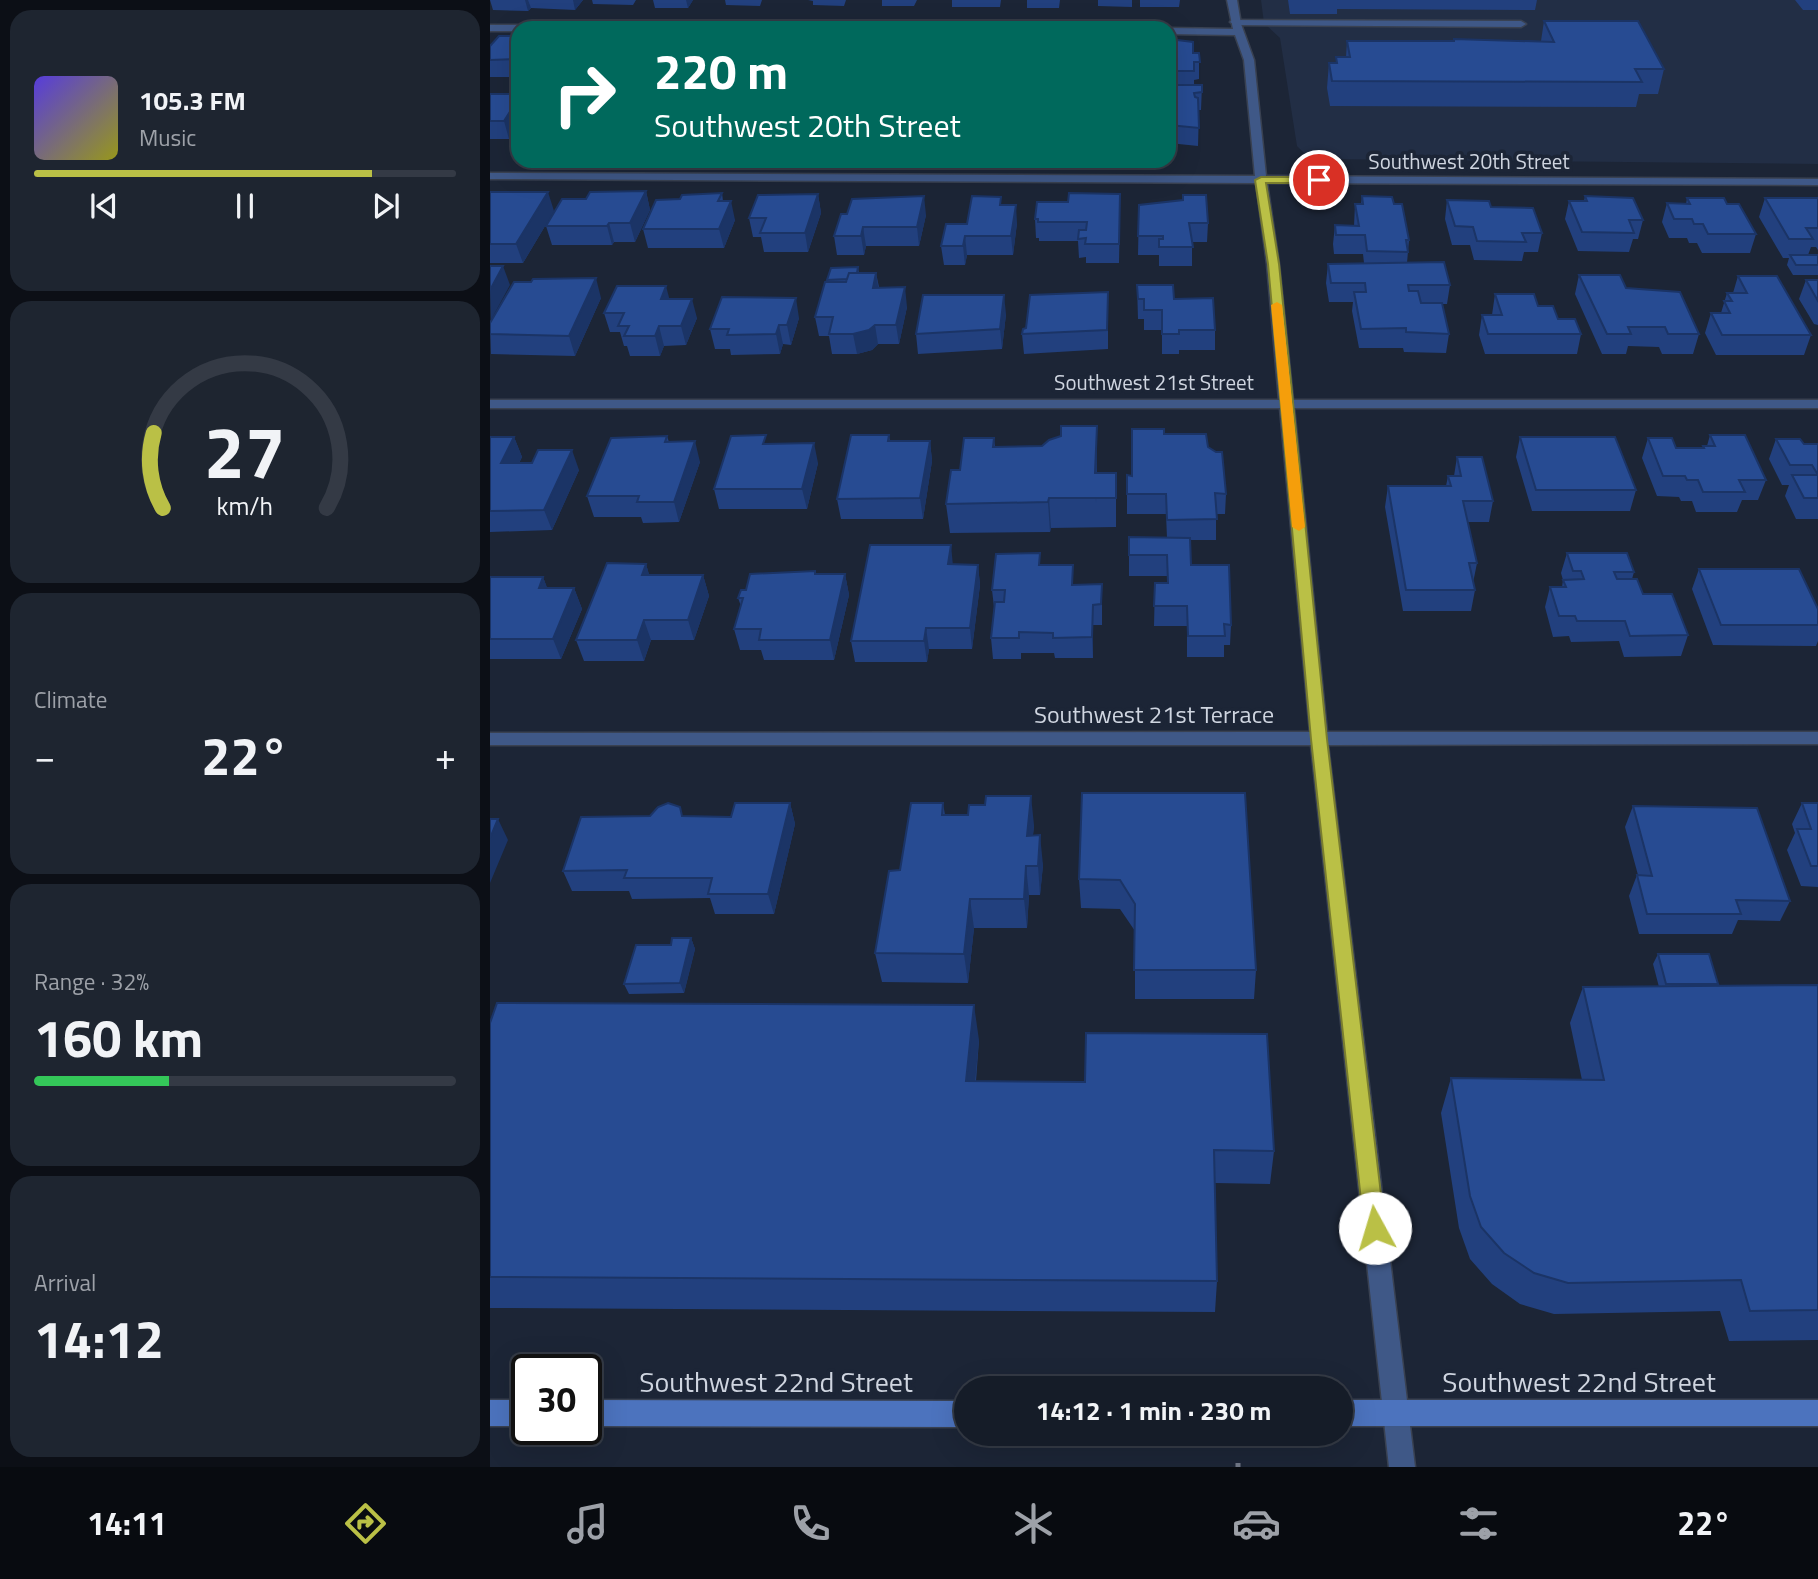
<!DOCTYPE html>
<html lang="en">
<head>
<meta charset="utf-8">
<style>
	:root { --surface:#151c28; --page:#1e2530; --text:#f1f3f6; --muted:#9da1a8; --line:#343a45; --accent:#bac046 }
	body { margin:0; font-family:"Titillium Web",sans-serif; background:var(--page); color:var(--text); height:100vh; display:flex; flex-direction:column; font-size:26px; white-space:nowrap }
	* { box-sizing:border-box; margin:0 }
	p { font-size:23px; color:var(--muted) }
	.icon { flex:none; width:38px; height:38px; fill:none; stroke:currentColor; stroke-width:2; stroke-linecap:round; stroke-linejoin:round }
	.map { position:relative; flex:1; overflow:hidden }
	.drawer { display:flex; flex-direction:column; gap:10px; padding:10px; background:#0c0f16; width:490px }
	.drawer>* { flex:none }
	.top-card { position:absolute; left:21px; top:21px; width:665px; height:147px; border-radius:21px; box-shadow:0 7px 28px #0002,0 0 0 2px var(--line); background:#00695c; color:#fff; overflow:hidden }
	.speed { position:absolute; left:21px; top:1354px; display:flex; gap:14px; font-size:35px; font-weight:700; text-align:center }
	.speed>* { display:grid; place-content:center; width:91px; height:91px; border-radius:50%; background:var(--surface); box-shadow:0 7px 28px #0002,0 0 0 2px var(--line); line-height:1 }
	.speed .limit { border:4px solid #111; border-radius:10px; background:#fff; color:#111 }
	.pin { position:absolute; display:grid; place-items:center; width:60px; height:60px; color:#fff; margin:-30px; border:4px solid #fff; border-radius:50%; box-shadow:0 2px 7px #0007 }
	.me { position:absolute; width:77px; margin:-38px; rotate:354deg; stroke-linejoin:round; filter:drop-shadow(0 0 5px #0008) }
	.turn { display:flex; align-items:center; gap:24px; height:147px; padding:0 28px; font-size:32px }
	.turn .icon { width:91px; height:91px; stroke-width:2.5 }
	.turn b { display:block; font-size:49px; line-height:60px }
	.big { font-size:52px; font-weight:700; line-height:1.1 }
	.drawer .tile { flex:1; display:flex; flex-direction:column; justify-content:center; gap:10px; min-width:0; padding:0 24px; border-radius:21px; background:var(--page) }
	.drawer .dial { align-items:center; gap:0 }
	.dial svg { height:182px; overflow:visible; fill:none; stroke:var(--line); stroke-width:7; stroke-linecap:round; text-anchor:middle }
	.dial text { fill:var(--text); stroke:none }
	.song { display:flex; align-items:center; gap:21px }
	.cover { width:84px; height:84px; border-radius:10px; background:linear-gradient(135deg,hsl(250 70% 55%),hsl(60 70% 35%)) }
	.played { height:7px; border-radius:4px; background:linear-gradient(90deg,var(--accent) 80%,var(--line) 80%) }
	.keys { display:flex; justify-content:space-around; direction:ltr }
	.heat { display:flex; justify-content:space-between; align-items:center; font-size:38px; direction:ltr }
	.charge { height:10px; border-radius:5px; background:linear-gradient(90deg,#34c759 32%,var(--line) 0) }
	.trip { position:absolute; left:464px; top:1376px; width:399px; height:70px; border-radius:35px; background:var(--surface); box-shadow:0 7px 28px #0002,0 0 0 2px var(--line); font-weight:700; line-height:70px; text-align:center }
	.menu { display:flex; height:112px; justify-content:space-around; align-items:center; background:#080b10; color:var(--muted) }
	.menu .icon { width:49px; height:49px }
	.menu .selected { color:var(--accent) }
	.menu b { font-size:32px; color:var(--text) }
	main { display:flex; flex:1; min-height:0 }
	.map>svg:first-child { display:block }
</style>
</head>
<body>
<main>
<section class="drawer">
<div class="tile">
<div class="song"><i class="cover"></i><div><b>105.3 FM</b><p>Music</p></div></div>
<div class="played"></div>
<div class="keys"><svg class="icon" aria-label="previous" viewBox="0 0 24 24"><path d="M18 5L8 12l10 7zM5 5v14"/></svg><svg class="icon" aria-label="pause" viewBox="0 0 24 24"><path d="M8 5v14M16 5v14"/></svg><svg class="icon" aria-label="next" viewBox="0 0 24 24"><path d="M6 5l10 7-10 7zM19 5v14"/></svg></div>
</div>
<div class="tile dial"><svg viewBox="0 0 100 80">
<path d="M14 69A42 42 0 1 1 86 69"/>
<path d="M14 69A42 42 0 0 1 10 36" stroke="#bac046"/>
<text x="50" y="56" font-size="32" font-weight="700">27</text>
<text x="50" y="72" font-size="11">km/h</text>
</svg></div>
<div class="tile"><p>Climate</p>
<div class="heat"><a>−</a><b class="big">22°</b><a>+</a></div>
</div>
<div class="tile"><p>Range · 32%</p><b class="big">160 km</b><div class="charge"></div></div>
<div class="tile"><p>Arrival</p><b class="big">14:12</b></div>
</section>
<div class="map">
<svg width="1328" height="1467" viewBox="0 0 1328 1467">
	<rect width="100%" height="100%" fill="#1c2536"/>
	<path fill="#222e45" d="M771,0H1328V164L828,159L814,153L807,146L790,38L774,23Z"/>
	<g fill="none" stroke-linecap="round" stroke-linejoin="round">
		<defs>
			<path id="service" d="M742,20L1031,21L1036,24L1031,27L745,25L740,22Z"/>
			<path id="minor" d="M737,0H747L751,24L764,60L776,176L1328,179V185L777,183L789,264L803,400H1328V408H804L837,732H1328V744L838,745L925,1467H899L821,745H0V733L820,732L790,408H0V400H789L777,264L766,183L0,179V173L765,176L754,60L745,35L679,34V28L743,29Z
				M0,25H28L33,28H28V31H0Z"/>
			<path id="secondary" d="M0,1400H37V1426H0Z
				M96,1400L476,1401V1427L96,1426Z
				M850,1400H1328V1426H850Z"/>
		</defs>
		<use href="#service" stroke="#394151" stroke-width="3"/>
		<use href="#minor" stroke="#394151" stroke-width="3"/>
		<use href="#secondary" stroke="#394151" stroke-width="3"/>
		<path stroke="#707786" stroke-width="5" stroke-dasharray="7 4.5" stroke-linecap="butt" d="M748,1463V1467"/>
		<use href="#service" fill="#3f5887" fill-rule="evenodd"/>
		<use href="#minor" fill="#3f5887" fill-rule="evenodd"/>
		<use href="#secondary" fill="#4c73be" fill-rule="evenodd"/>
	</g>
	<path fill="#22407e" d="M0,0H93L85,10L41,8L38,11L3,10Z
		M102,0H146L143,5L103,4Z
		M163,0H203L198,8H165Z
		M235,0H272L270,6L236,5Z
		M318,0H356L354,6L323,5V1Z
		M392,0H427L424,6H392Z
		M462,0H511L510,7H462Z
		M537,0H570L569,8H537Z
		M608,0H642V7L608,6Z
		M650,0H690L689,7H650Z
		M798,0H1047L1045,10L847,9V14H800Z
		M1305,0H1328V10H1313Z
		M1054,21L1174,69L1168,94H1149L1146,107L840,106L837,88L839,63H846V57H856L857,41H963L964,39L1051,41Z
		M28,36V77H0V46Z
		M679,39L703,53H709V79L704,80V85H712L711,110H709L708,146L679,143Z
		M0,94H28V126L19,139H0Z
		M156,191L160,210L145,242H124L122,245H62L56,226L96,199Z
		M0,192L64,211L33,263H0Z
		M232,193L233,201L245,220L234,248H158L153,229L190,199Z
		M328,194L331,213L318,252H274L271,237H263L259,218Z
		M872,196L904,204L919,240L917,263L960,285L957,304H952L959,334L956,353L914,352L913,348H869L862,311L863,302H839L836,283L838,264L874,263L873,254H844L843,244L845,225L864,226L865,204H871Z
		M1095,196L1153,220L1148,239H1143L1139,252L1088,251L1075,219L1079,201H1094Z
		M1197,198L1237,204L1266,234L1260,253H1212L1207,243H1199L1197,238H1179L1172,222L1177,203L1196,204Z
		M1275,198H1328V250L1326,247H1321L1318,255H1328V275H1303L1297,265L1299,258H1293L1269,217Z
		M957,200L1001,207L1052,233L1048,252H1034L1032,261L984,260L980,245H962L955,219Z
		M512,205L527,223L523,255H477L475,265H454L451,246L477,224Z
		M649,205L718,223L717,242H702V266H669V255H648Z
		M630,213L629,263H596V257L589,258L588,241H549V238H546L545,219Z
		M351,214L436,215L429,246H376L374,255H347L344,236Z
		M368,267L369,273H386L389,287L417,307L409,344H388L382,350L367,354H342L339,336H329L325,317L338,282L337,280Z
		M1089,275L1136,288L1209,334L1203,354H1172L1169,347L1138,346L1136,354H1112L1085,294Z
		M1248,276L1321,335L1314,355H1226L1215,333L1221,313H1231L1237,293H1243Z
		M1316,280H1328V325L1324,324L1309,299Z
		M41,282L111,298L85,356L1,354L0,323Z
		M647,285L684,299L725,330V350H689V354H672V330H654V319H648Z
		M618,292V349L534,354L532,334L536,328Z
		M1005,294L1048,306L1091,334L1087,354H995L989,335L992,315H1002Z
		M180,299L207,318L196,345L174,346L170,356H140L137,346H134L130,332H120L114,313Z
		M516,314L512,349L428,354L426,334Z
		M309,318L301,345L293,344L290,354L241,355L240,349H225L220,329Z
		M607,426V473H626V527L561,528L560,532L460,533L456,504L470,470L504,438L505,447L552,446Z
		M674,434L718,447L736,494L735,514H726V540H700L701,565L741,625L740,645H734V657H697V626H664L665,583H677V576H639V555L677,538L676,514H637V475L642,476Z
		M399,435L400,441H440L442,461L433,519H351L347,499Z
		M1220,435L1276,480L1268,500H1252L1247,512H1206L1202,501H1191L1189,497L1167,496L1152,458L1158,438L1186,448H1213V446H1217Z
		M177,436L179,442L210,462L189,522L153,523L151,517H104L97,496Z
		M0,437H24L32,457L29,463L89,470L62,530L0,532Z
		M1030,437L1146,490L1140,511H1042L1026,457Z
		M1286,439L1314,444H1328V519H1306L1295,496L1299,485H1292L1279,459Z
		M278,444L328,463L317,509H229L224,489Z
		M967,457L1003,501L999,522H978L987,563L983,583L985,590L981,611H913L895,507L898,486H956L958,476H964Z
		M1077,553L1144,572L1142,579L1153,594L1198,635L1191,656L1134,657L1129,641L1081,642L1079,636L1063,637L1055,607L1060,587H1072L1073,580L1071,573Z
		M156,564L159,575H213L219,596L204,640H161L154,661H94L86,640Z
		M488,565L490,585L482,649H439L437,662H365L361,641Z
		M551,565L584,585L612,584V625H603V658H565L564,653H531V659H503L501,638L504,607L502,590Z
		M1209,569L1328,609V641L1326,646L1223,645L1202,589Z
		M326,574H355L359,595L344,660H274L271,650H250L244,629L251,606L248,598L256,590Z
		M0,577H53L57,588H84L92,609L71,659H0Z
		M592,793L766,970L764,999H645V931L630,909L591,908L589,879Z
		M300,803L305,824L284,914H225L220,898L142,899L139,891H82L73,871L194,816L241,817Z
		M453,803L455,815L544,825L543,835L553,865L550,895H539L537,928H484L478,983L392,982L385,953L410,870Z
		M1312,803H1328V887L1311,886L1297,850L1305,833L1302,824Z
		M1143,806L1300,901L1290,921L1248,920L1242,934H1149L1139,896L1147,875H1148L1135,827Z
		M201,938L205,949L194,993L139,994L134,984L181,945Z
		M1168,954L1228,984L1227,986L1328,985V1340L1239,1341L1230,1311L1064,1314L1030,1304L1002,1284L980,1259L969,1228L951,1113L961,1078L1092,1080L1080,1023L1093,987H1169L1163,964Z
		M0,1023L489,1040L486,1081L784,1151L780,1184L725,1183L727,1281L725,1312L0,1308Z"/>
	<path fill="#1b3466" d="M35,0H38L41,8L38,11Z
		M83,0H93L85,10Z
		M196,0H203L198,8Z
		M28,99V125L19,139L14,121Z
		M156,191L160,210L145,242L140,223Z
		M58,192L64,211L33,263L26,244Z
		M328,194L331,213L318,252L315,233Z
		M434,196L436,215L429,246L427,227Z
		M241,201L245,220L234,248L229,229Z
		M526,205L527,223L523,255L521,236Z
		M119,223L124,242L122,245L117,226Z
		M373,227L376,246L374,255L371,236Z
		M475,236L477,255L475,265L473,246Z
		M13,266L20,285L1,320L0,290Z
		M386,273L389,292L383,288Z
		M106,278L111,298L85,356L79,336Z
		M176,286L181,305L171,299Z
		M415,287L417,307L409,344L406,325Z
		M514,295L516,314L512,349L510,329Z
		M306,298L309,318L301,345L297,325Z
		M202,299L207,318L196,345L191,326Z
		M289,325L293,344L290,354L286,334Z
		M385,325L388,344L382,350L367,354L363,334Z
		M169,326L174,346L170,356L165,336Z
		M607,426V455L606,503L605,473Z
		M24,437L32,457L19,483L11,463Z
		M205,441L210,462L189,522L184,502Z
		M440,441L442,461L433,519L430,498Z
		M324,443L328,463L317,509L312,489Z
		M82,450L89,470L62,530L54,510Z
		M559,498L561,528L560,532L558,502Z
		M461,545L463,566L458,564Z
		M156,564L162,584L152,575Z
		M488,565L490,585L482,649L480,628Z
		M355,574L359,595L344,660L340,640Z
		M213,575L219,596L204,640L198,620Z
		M53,577L61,598L49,588Z
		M84,588L92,609L71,659L63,639Z
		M603,605V658L602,637Z
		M154,620L161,640L154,661L147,640Z
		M436,628L439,649L437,662L434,641Z
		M541,796L544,825L540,865L537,836Z
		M300,803L305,824L284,914L278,894Z
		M8,819L18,840L0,883V838Z
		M550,835L553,865L550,895L548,866Z
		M536,866L539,895L537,928L534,899Z
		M480,899L484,928L478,983L474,954Z
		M201,938L205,949L194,993L190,983Z
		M484,1005L489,1040L482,1115L476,1081Z"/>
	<path fill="#274b92" stroke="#1b3466" stroke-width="2" d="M1054,21H1148L1174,69H1145L1152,82L842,81L839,63H847L846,57H860L857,41H964V39L1064,42Z
		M9,36H28L25,40H28V59L0,60V46Z
		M679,39L703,42V53H709L710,62H704V71H679Z
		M679,85H712V92L704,93L705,97L708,98L709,128L679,125Z
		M0,94H28V99L14,121H0Z
		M156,191L140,223H119L117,226H56L72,199H96L100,192Z
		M0,192H58L26,244H0Z
		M232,193L228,201H241L229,229H153L166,200L190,199L192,195Z
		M579,193L630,194L629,244H595L596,238L588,239L589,230H596L597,222H548V219H545L547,202H578Z
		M328,194L315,233H270L276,218H259L268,195Z
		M693,195H716L718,223H699L703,247H669V239H673V236H648L649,205L693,200Z
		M434,196L427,227H373L371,236H344L351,214H357L362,199Z
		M482,196L511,197L510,205H526L521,236H475L473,246H451L456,224H477Z
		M872,196L902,197L904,204H912L919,240H916L918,252L877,251L875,235H846L845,225L869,226L865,204H873Z
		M1095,196L1143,198L1153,220H1139L1144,233L1092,232L1079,201H1097Z
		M1197,198H1234L1237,204H1249L1266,234H1218L1213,224H1204L1202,219H1184L1177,203L1200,204Z
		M1275,198H1328V228H1316L1323,239H1299Z
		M957,200L999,201L1001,207L1043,208L1052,233H1032L1036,242L987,241L983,227L965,226Z
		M1300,255H1328V265H1306Z
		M954,262L960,285H918L919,291H928L931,303H952L959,334L916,332V328L871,329L864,292H876L875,283H841L838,264Z
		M0,266H13L0,290Z
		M368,267L367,273H359L357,279L337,280L341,268Z
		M359,273H386L383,288L415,287L406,325H385L379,330L363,334H339L343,317H325L335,282H356Z
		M1089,275H1130L1136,288L1190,292L1209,334H1178L1175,327H1138L1141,334H1117Z
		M1248,276H1287L1321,335H1232L1221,313H1240L1234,301H1242L1237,293H1257Z
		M106,278L79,336L0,334V323L24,282H41L43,279Z
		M1316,280H1328V301Z
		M647,285H683L684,299L723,298L725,330H689V334H672V310H654V299H648Z
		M127,286H176L171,299H202L191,326H169L165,336H134L139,326H128L134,313H114Z
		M618,292L617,330L532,334L533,329L536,328L540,295Z
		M1005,294H1044L1048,306H1063L1068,319H1085L1091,334H998L992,315H1012Z
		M433,295H514L510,329L426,334Z
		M232,297L306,298L297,325H289L286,334L237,335L239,329H220Z
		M571,426H607L605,473H626V498H559L558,502L456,504L461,470H470L474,438H504L503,447L552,446L559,440L571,436Z
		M642,429H674V434H716L718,447L726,452H732L736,494L725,493L727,519L677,520L676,494H637V475L642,476Z
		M276,435L273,444L324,443L312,489H224L241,436Z
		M361,435H399L398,441H440L430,498L347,499Z
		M1220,435H1255L1276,480H1249L1255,492H1213L1208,480H1197L1195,476H1173L1158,438H1182L1186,448H1214L1213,446H1225Z
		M177,436L175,442L205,441L184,502H147L149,496H97L121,438Z
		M0,437H24L11,463H42L48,450H82L54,510L0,511Z
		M1030,437H1125L1146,490H1046Z
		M1286,439H1310L1314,444H1328V498H1314L1302,475H1328L1322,465H1300Z
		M967,457H992L1003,501H973L987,563H979L985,590H916L898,486H961L958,476H971Z
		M639,537L700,538L701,565H739L741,625L734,624L735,636H698L697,606H664L665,583H678L677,555H639Z
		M380,545H461L458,564L488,565L480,628H436L434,641H361Z
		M550,553L549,565H583L582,585L612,584L611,604L603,605L602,637L563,638V633L529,632V638H501L505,602H514L515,590H502L506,554Z
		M1077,553H1137L1144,572H1124L1127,579H1147L1153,594H1182L1198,635L1140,636L1135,621H1087L1085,616H1069L1060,587H1076L1073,580L1094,579L1091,571H1083Z
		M117,563L156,564L152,575H213L198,620H154L147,640H86Z
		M1209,569H1309L1328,609V625H1231Z
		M325,571V574H355L340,640H269L271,629H244L253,598H248L251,590H256L260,574Z
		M0,577H53L49,588H84L63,639H0Z
		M592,793H755L766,970H644L645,904L630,880L589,879Z
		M496,796H541L537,836L550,835L548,866H536L534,899H480L474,954L385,953L399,871L410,870L421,803H453L452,815H478L479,805H495Z
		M178,803L190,807L192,816L241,817L245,803H300L278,894H218L222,878H134L137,870L73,871L91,817L160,816L168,807Z
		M1312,803H1328V866H1321L1307,829H1321Z
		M1143,806L1267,808L1300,901L1246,900L1251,914H1157L1147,875L1162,876Z
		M0,819H8L0,838Z
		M182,938H201L190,983L134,984L146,945H181Z
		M1168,954H1219L1228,984H1176Z
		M1328,985V1310L1260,1311L1251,1280L1078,1283L1044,1273L1014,1253L991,1227L980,1196L961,1078L1114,1080L1093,987Z
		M7,1003L484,1005L476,1081L595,1082L596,1033L777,1034L784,1151L724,1150L727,1281L0,1277V1023Z"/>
	<path fill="#bac046" stroke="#797d2e" stroke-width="2" d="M771,177H829L834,180L829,183H776L789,264L837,739L895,1228L892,1236L885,1239L877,1236L874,1228L821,739L778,264L765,180Z"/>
	<path fill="#f59e0b" d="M787,302L792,305L815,527L809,531L802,527L781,305Z"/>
	<g text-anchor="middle" stroke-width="7" stroke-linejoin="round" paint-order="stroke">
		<g font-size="21" fill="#cfd5e0" stroke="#1c2536">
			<text x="979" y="169">Southwest 20th Street</text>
			<text x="664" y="390">Southwest 21st Street</text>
		</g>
		<g font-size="24" fill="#cfd5e0" stroke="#1c2536">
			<text x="664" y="723">Southwest 21st Terrace</text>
		</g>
		<g font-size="28" fill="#cfd5e0" stroke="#1c2536">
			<text x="286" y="1392">Southwest 22nd Street</text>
			<text x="1089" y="1392">Southwest 22nd Street</text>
		</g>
	</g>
</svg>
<div class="speed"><div class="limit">30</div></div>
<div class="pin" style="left:829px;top:180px;background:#d93025"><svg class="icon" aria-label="arrive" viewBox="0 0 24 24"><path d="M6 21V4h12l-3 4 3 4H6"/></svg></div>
<svg class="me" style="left:885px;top:1228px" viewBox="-20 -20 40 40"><circle r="19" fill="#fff"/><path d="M0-13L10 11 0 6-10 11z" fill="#bac046"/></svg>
<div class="trip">14:12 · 1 min · 230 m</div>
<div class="top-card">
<div class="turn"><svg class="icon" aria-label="right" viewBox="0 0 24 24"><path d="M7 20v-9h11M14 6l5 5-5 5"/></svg><div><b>220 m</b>Southwest 20th Street</div></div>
</div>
</div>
</main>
<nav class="menu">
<b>14:11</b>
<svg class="icon selected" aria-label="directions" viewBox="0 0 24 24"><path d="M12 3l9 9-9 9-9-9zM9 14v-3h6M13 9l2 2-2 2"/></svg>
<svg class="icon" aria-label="music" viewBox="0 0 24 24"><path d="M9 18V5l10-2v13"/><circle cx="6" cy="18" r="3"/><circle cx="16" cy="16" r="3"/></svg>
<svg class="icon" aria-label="phone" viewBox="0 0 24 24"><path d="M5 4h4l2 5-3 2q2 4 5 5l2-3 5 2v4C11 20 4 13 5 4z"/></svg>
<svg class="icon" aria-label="climate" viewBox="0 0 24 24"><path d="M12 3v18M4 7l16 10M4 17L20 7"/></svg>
<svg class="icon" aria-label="car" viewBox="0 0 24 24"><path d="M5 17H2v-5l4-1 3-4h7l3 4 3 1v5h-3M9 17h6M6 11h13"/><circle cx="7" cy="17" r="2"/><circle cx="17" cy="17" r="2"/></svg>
<svg class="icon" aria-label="filters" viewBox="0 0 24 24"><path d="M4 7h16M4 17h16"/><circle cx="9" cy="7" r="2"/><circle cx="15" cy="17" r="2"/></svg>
<b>22°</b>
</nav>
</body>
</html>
